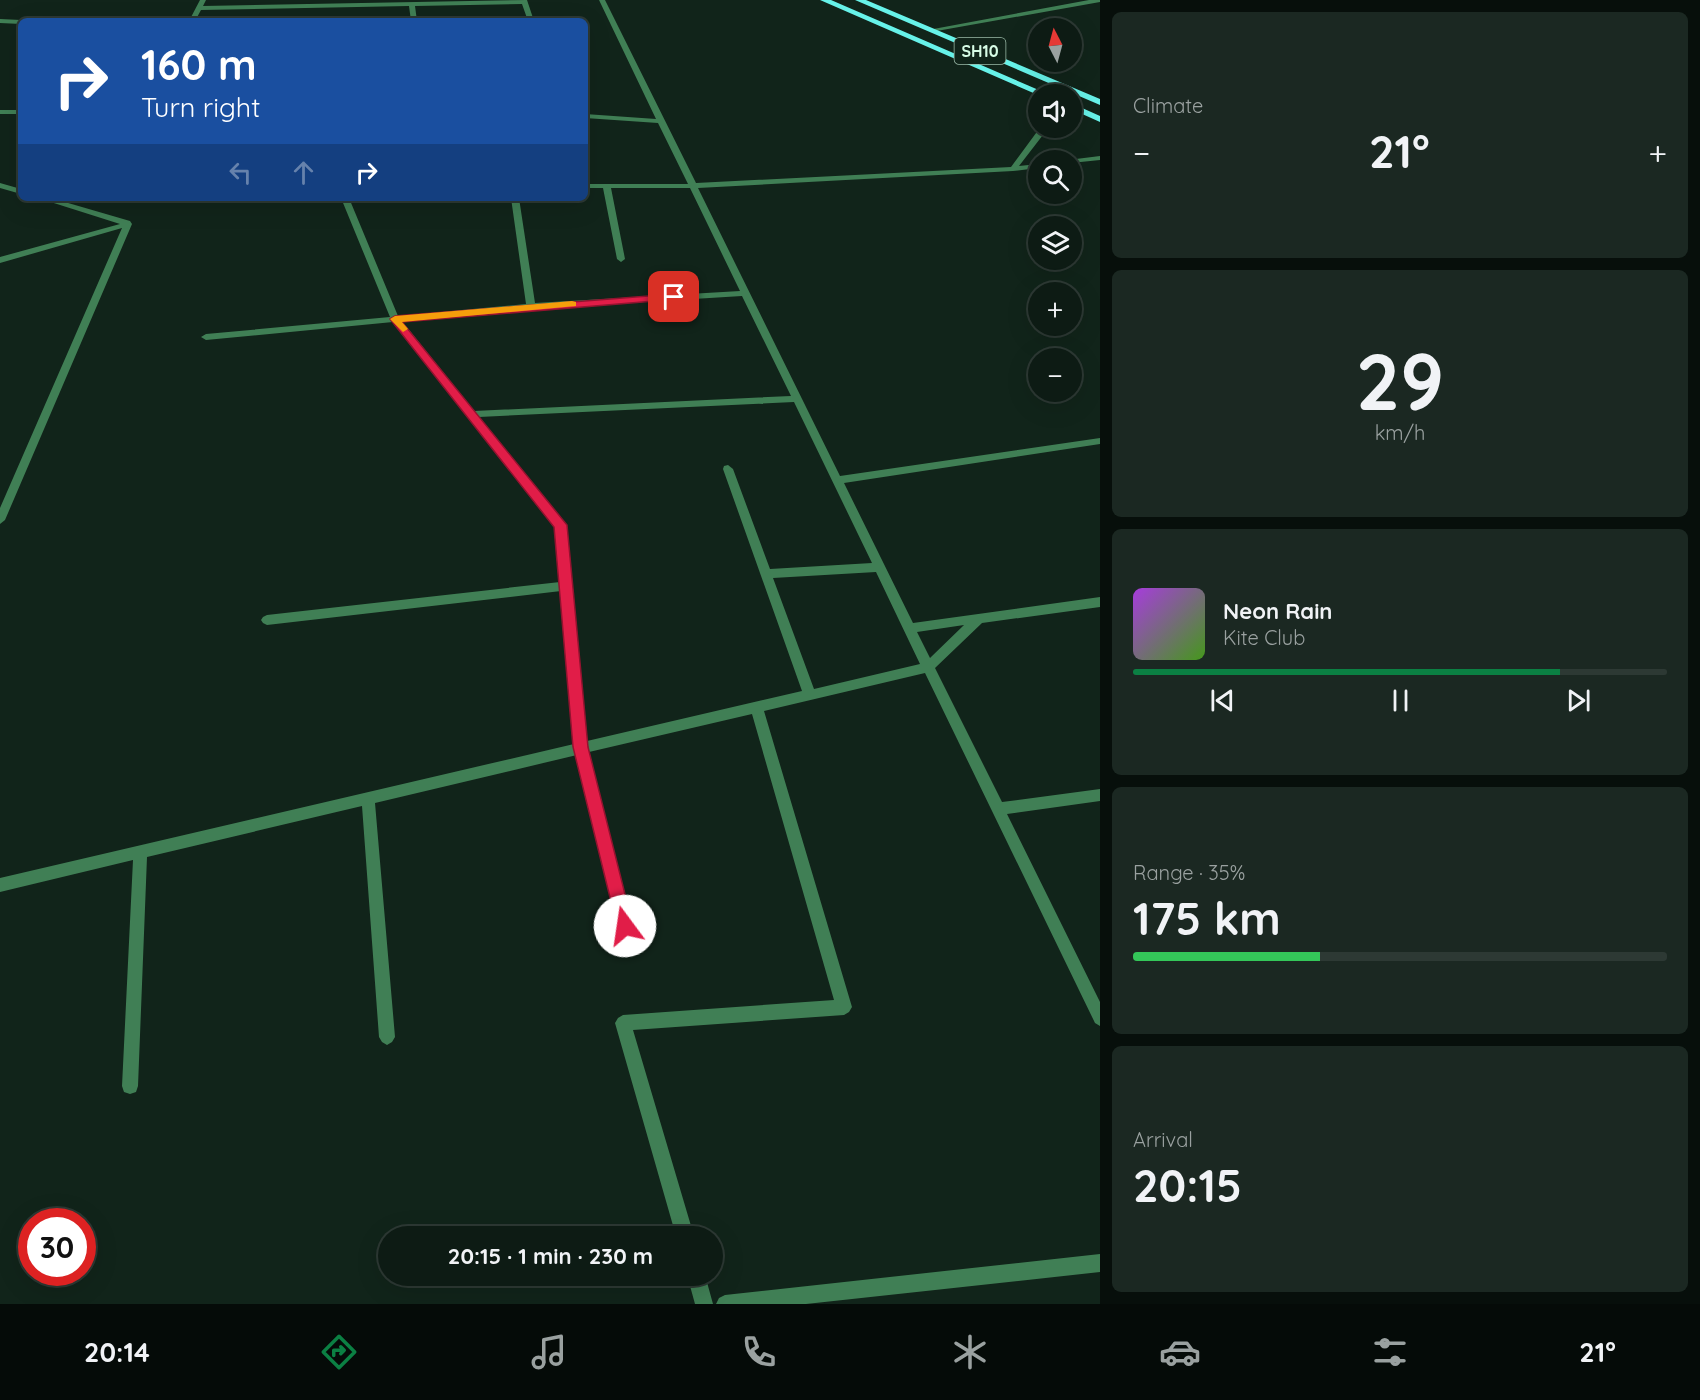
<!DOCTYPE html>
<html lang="en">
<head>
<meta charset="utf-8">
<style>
	:root { --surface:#0d1b14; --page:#1b2822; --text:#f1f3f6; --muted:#9aa1a0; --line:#2d3934; --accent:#0b8043 }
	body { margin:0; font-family:Quicksand,sans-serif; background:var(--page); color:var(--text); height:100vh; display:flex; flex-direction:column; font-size:22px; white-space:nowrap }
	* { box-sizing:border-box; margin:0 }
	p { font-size:20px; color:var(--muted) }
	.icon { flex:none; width:33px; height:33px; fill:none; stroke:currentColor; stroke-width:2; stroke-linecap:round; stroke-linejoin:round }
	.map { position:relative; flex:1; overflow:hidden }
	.panel { display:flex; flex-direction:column; gap:12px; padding:12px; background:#070f0b; width:600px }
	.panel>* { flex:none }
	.guide { position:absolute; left:18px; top:18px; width:570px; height:183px; border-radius:9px; box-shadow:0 6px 24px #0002,0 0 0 2px var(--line); background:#1a4fa0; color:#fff; overflow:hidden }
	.needle { width:39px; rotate:354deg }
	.tools { position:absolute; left:1028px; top:18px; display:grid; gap:12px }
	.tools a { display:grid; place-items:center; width:54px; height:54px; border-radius:50%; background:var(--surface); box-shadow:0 6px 24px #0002,0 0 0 2px var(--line); font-size:30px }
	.speed { position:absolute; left:18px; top:1208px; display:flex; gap:12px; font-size:30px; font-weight:700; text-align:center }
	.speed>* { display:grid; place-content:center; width:78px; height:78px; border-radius:50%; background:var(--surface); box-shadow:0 6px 24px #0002,0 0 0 2px var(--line); line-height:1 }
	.speed .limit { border:9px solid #d22; background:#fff; color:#111 }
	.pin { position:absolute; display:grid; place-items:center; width:51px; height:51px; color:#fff; margin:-26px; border-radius:12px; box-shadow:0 3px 9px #0006 }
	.me { position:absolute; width:66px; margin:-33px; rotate:346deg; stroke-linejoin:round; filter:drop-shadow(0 0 4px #0008) }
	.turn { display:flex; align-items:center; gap:21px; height:126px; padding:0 24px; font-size:27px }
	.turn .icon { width:78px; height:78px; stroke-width:2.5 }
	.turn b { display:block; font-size:42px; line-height:51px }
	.lanes { display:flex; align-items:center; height:57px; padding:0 24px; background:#0003; justify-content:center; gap:30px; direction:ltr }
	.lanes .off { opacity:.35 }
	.big { font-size:45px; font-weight:700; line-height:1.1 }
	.panel .card { flex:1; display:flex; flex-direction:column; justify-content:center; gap:9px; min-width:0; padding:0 21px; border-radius:9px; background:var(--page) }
	.panel .dial { align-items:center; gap:0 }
	.dial b { font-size:78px; line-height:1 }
	.song { display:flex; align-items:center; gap:18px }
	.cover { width:72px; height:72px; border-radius:9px; background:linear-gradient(135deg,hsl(280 70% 55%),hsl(100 70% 35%)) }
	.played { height:6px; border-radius:3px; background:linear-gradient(90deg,var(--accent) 80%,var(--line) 80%) }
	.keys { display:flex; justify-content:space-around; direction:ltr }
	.heat { display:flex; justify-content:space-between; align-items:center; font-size:33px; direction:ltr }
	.charge { height:9px; border-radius:4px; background:linear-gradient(90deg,#34c759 35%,var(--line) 0) }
	.trip { position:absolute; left:378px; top:1226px; width:345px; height:60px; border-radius:30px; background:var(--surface); box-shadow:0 6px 24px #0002,0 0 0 2px var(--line); font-weight:700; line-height:60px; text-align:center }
	.dock { display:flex; height:96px; justify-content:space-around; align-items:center; background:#050b08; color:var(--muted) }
	.dock .icon { width:42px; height:42px }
	.dock .current { color:var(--accent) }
	.dock b { font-size:27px; color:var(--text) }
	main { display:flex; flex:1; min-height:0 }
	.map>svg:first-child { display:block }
</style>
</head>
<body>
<main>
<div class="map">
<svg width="1100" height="1304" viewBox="0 0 1100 1304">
	<rect width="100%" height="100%" fill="#11241a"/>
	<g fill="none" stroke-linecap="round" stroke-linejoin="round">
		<path fill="#407f55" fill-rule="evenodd" d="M200,0H206L203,6L527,0L534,21H528L522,4L415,6L417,21H411L409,6L201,10L195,21H189Z
			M599,0H605L696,183L1011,167L1039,129L1046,131L1019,166L1038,164V168L1013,171L698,188L840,476L1100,438V444L844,483L913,623L1100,597V607L982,623L935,668L1002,802L1100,789V801L1007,814L1100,1002V1026L1095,1023L925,673L764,711L852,1007L849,1012L844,1015L633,1030L694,1236H676L615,1023L618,1018L623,1015L834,1000L752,714L589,752L632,926L630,931L625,933L620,931L618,926L577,755L375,803L395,1037L392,1042L387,1045L382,1042L379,1037L362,806L147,857L138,1086L136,1092L130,1094L124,1092L122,1086L133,860L0,892V878L574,744L561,591L267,625L263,623L261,620L263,617L267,615L560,582L555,526L393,322L206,340L201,337L206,334L390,317L341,198H349L398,316L526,304L511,198H519L535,303L740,291L690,188H611L625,259L621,262L617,259L603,188H585V184H688L658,123L585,118V114L656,119ZM742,296L791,396L474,411L402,321L531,309ZM794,402L872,563L770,569L733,469L728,465L724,466L723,469L802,691L587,741L565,525L479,417ZM876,572L920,664L814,689L773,578ZM964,625L930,658L917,632Z
			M1089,0H1100V2L931,32L928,30Z
			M0,19L21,20L24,21H21V24L0,23Z
			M0,110H21V114H0Z
			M1100,156V160L1071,163V160H1068Z
			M0,183L21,189V194L0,188Z
			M38,198H51L130,221L132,224L5,520L0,524V508L122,228L0,263V257L120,224Z
			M1100,1254V1272L806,1304H716L719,1298L725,1295Z
			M687,1275H705L713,1304H695Z"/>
		<path fill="#67f2e9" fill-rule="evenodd" d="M820,0H831L1048,94L1038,95Z
			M855,0H866L1100,99V105Z
			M1071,103L1100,116V122L1071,109Z"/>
	</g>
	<path fill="#e11d48" stroke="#92132f" stroke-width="1.5" d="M674,294L678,295V299L402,322L567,525L588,747L633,926L631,932L625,934L619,932L617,926L573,747L554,527L390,319L395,316Z"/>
	<path fill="#f59e0b" d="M572,301L576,302V306L402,322L408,329L403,332L390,319L395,316Z"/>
	<g text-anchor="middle" stroke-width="4.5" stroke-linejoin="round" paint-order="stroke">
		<rect fill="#11241a" stroke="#9cbba9" stroke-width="1.5" x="954.5" y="38" width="51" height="26" rx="4.5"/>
		<g font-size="16" font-weight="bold" fill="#d7fce6">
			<text x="980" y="57">SH10</text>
		</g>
	</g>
</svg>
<div class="tools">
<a><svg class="needle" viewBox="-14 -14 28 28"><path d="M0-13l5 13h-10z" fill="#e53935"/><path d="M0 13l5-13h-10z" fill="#9aa1a0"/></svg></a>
<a><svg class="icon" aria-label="sound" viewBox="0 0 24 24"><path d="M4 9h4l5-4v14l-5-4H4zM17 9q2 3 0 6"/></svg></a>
<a><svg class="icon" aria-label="search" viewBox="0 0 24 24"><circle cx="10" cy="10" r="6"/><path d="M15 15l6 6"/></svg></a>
<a><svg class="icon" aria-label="layers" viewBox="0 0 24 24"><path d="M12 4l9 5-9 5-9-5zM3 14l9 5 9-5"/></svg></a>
<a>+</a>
<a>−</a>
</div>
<div class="speed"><div class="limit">30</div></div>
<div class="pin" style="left:674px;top:297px;background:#d93025"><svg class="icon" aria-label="arrive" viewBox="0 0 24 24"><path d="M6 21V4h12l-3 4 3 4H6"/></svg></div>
<svg class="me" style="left:625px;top:926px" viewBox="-20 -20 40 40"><circle r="19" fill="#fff"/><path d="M0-13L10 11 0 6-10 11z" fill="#e11d48"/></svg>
<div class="trip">20:15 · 1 min · 230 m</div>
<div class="guide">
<div class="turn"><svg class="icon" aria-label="right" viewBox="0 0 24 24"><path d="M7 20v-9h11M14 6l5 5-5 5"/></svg><div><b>160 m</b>Turn right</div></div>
<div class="lanes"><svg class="icon off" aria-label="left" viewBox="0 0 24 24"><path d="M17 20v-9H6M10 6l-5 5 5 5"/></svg><svg class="icon off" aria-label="ahead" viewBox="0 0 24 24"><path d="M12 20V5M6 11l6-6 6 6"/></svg><svg class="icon" aria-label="right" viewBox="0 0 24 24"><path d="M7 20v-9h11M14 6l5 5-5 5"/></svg></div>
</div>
</div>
<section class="panel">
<div class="card"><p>Climate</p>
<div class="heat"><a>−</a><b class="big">21°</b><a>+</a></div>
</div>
<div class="card dial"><b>29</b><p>km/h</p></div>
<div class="card">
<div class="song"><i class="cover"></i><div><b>Neon Rain</b><p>Kite Club</p></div></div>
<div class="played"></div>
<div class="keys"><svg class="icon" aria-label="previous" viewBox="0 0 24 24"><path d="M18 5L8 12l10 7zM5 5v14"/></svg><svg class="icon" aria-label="pause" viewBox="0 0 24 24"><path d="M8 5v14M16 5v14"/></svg><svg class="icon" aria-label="next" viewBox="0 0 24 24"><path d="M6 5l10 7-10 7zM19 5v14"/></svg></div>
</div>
<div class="card"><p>Range · 35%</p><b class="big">175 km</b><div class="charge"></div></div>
<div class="card"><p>Arrival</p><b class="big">20:15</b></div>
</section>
</main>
<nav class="dock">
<b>20:14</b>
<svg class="icon current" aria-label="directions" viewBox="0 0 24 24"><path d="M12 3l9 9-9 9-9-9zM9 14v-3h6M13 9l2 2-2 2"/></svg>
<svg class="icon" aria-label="music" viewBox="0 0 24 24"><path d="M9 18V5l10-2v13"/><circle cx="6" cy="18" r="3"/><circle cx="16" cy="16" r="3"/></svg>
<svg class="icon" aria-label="phone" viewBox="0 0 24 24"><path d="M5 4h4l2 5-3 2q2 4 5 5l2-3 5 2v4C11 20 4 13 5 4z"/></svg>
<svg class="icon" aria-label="climate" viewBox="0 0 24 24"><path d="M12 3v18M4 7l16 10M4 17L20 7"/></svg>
<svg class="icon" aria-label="car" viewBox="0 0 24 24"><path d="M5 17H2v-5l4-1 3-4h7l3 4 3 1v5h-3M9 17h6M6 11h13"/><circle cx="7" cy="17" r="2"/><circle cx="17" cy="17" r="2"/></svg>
<svg class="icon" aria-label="filters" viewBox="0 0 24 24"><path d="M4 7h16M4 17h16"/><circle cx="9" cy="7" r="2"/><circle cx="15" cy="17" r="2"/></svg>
<b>21°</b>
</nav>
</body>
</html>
